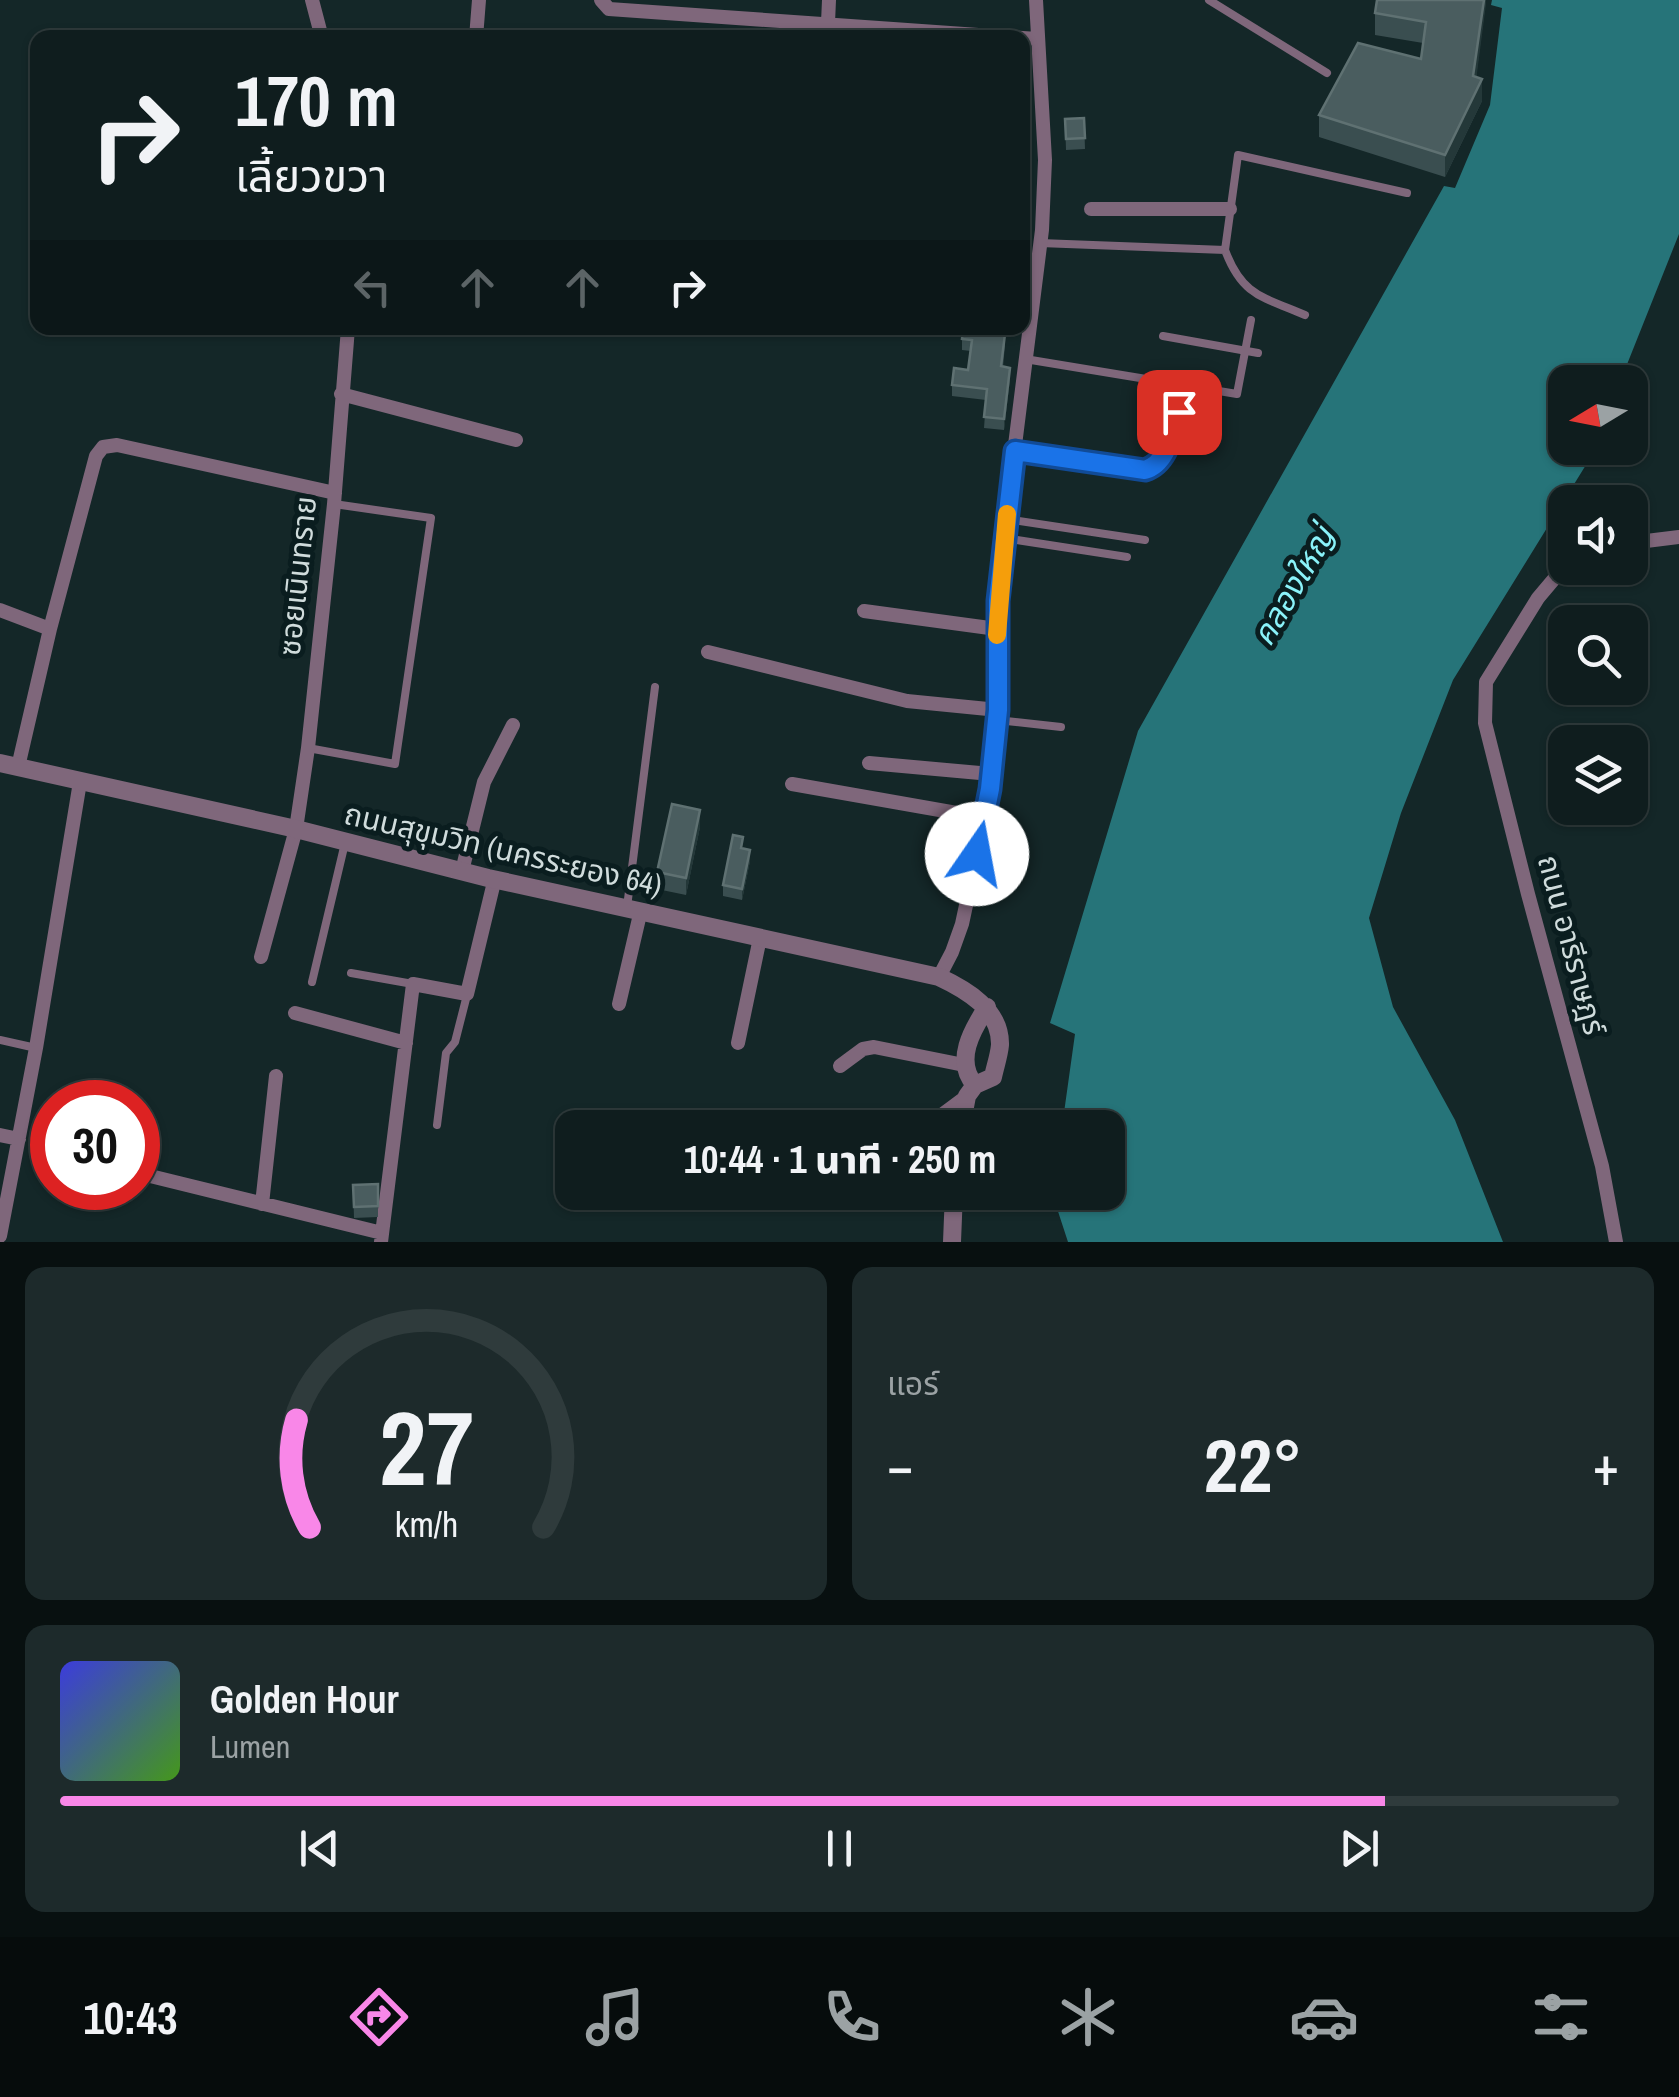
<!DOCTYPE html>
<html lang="th">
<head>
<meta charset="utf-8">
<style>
	:root { --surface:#0f1d1e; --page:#1d2a2b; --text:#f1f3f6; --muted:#9ba2a4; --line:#2f3b3c; --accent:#f987e8 }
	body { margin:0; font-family:"Archivo Narrow","Noto Sans Thai",sans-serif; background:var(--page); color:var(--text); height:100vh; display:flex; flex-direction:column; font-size:38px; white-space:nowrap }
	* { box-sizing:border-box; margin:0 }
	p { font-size:32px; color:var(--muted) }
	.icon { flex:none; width:55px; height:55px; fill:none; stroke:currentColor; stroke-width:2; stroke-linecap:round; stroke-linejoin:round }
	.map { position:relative; height:1242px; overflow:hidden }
	.sheet { display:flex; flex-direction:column; gap:25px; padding:25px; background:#081010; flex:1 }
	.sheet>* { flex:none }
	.hud { position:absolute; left:30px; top:30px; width:1000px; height:305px; border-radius:20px; box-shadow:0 2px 8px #0004,0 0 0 2px var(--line); background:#0f1d1e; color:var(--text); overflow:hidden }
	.needle { width:65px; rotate:260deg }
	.tools { position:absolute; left:1548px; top:365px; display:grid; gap:20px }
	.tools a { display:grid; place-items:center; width:100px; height:100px; border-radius:20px; background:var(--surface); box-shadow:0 2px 8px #0004,0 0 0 2px var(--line); font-size:50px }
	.speed { position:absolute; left:30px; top:1080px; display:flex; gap:20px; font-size:50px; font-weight:700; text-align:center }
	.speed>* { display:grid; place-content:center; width:130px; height:130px; border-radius:50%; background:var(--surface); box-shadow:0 2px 8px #0004,0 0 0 2px var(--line); line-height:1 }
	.speed .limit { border:15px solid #d22; background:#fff; color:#111 }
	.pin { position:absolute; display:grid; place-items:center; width:85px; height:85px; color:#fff; margin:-42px; border-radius:20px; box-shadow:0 5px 15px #0006 }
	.me { position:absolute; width:110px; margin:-55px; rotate:12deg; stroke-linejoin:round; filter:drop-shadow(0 0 8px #0008) }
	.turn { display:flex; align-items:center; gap:35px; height:210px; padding:0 40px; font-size:45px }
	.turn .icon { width:130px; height:130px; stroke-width:2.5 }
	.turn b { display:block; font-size:70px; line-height:85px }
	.lanes { display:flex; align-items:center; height:95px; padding:0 40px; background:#0003; justify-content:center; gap:50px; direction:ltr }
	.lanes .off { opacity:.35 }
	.big { font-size:75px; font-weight:800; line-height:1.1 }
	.sheet .widget { flex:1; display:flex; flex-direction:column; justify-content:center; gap:15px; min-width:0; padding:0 35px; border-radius:20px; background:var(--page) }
	.sheet .dial { align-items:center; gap:0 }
	.dial svg { height:260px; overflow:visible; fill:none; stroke:var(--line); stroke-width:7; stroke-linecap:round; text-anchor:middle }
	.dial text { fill:var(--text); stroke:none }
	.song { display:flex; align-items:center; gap:30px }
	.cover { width:120px; height:120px; border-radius:15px; background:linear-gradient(135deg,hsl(240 70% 55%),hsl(100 70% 35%)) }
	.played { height:10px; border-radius:5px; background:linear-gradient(90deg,var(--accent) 85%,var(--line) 85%) }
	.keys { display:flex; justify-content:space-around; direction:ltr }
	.heat { display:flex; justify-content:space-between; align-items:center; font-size:55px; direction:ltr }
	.sheet .tiles { flex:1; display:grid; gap:25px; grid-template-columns:1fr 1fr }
	.widget:last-child { grid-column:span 2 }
	.trip { position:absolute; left:555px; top:1110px; width:570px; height:100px; border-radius:20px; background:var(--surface); box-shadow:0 2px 8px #0004,0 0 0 2px var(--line); font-weight:800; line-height:100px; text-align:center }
	.dock { display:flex; height:160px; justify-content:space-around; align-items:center; background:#060c0c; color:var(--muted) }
	.dock .icon { width:70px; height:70px }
	.dock .selected { color:var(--accent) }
	.dock b { font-size:45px; color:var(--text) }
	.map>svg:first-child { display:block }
</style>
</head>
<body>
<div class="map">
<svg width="1679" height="1242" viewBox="0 0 1679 1242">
	<rect width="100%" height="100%" fill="#142728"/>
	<path fill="#267479" d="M1492,0H1679V234L1620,382H1565V448H1594L1589,460L1453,680L1401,813L1369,918L1393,1007L1455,1120L1503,1242H1068L1052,1193L1108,1192V1128L1062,1127L1075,1034L1050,1023L1138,731L1444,186L1455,188L1490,105L1502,8L1491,5Z"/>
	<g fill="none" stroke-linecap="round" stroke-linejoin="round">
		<path stroke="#7f677b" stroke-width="8" d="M1209,0L1327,73
			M1040,243L1225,250L1238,155L1407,193
			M1225,250C1242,296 1263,297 1305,315
			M1163,336L1258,353
			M1025,359L1237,394L1251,320
			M1006,519L1145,540
			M1004,538L1127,557
			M997,720L1061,727
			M308,748L395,764L431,518L334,504
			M627,907L655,687
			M351,973L413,984
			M312,982L345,843
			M0,1040L36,1048
			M437,1125L446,1053L455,1042L467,995"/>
		<path stroke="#7f677b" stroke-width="14" d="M312,0L322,38
			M601,0L609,9L1037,39
			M828,23L829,0
			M476,38L479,0
			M1091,209H1230
			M341,394L516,440
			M1015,451L1145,470C1168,463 1172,433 1179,412
			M1630,543L1679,537
			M1565,566L1538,598L1486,682L1485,723L1528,894L1602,1166L1616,1242
			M0,610L50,629L18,767
			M864,611L997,629
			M50,629L96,456L103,447L117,445L335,493
			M708,652L907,701L998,710
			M869,763L991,774
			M792,784L985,818
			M462,871L484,782L513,725
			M261,957L296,829L308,748L334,504L348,328
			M939,977L952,952L962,924L991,789L998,710L997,629L1005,525L1042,230L1045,160L1036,0
			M619,1004L641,910
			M295,1013L406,1043
			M738,1043L760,938
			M840,1066L863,1049L874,1047L964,1065
			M924,1128L967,1096
			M0,1135L19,1139
			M138,1173L382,1233
			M262,1204L276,1076
			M0,1236L36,1048L80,782
			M381,1242L413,984L467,994L495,878"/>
		<path stroke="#7f677b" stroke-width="18" d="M0,763L296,829L488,878L939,977C967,990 1001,1010 1000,1045C999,1056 995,1067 993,1077L975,1085L967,1096L961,1128
			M975,1085C954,1061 972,1030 987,1007
			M952,1242L954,1192"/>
	</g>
	<path fill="#3a4e50" d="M1486,0L1476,77L1482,101L1445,177L1319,137V115L1421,59L1423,43L1375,35V13Z
		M1084,118L1085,149L1066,150L1065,119Z
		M962,339L1005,345L1003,367L1010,379L1004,430L984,428L986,400L952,396V385L968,370L971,351L962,350Z
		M700,827L686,895L657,889V872Z
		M743,848L750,861L742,900L723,896V885Z
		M378,1184V1217L354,1218L353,1185Z"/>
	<path fill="#243839" d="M1484,0H1486V4L1474,96L1482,79V101L1445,177V155L1473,76Z
		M1010,368V379L1004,430V419Z
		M700,810V827L686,895V878Z
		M750,850V861L742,900V889Z"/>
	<path fill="#4a5d5f" stroke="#5f7172" stroke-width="2.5" d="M1377,0H1484L1473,76L1482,79L1445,155L1319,115L1358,43L1421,59L1426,22L1375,13Z
		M1084,118L1085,138L1066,139L1065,119Z
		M963,329L1005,334L1001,366L1010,368L1004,419L984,417L987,389L952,385L954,368L968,370L972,340L962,339Z
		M672,804L700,810L686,878L657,872Z
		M733,835L743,837L741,848L750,850L742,889L723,885Z
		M378,1184V1206L354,1207L353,1185Z"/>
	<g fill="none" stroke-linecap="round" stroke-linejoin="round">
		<defs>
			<path id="route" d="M977,854L990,789L998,710V601L1015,451L1145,470C1168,463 1172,432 1179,412"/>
		</defs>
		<use href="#route" stroke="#114b97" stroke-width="25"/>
		<use href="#route" stroke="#1a73e8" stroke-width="18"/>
		<path stroke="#f59e0b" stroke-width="18" d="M997,635L1007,514"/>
	</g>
	<g text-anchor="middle" stroke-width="10" stroke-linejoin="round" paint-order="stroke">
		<g font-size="30" fill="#d0dcdc" stroke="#0a1d1f">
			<text transform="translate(298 576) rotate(-84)" y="10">ซอยเนินทราย</text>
			<text transform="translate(503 850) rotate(13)" y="10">ถนนสุขุมวิท (นครระยอง 64)</text>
			<text transform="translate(1571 945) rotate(75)" y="10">ถนน อารีราษฎร์</text>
		</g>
		<g font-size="32" font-style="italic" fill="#8af2f9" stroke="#0a1d1f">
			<text transform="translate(1293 586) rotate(-60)" y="11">คลองใหญ่</text>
		</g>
	</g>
</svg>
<div class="tools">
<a><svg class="needle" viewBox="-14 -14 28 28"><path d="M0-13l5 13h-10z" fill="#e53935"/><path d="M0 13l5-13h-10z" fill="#9ba2a4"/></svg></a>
<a><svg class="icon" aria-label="sound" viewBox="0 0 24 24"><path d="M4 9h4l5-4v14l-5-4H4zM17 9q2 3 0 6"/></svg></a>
<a><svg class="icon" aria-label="search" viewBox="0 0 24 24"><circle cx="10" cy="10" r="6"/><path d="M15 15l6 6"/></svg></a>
<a><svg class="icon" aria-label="layers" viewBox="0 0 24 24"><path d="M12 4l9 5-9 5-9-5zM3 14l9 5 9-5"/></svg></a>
</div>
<div class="speed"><div class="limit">30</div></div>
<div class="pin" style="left:1179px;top:412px;background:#d93025"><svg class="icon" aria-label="arrive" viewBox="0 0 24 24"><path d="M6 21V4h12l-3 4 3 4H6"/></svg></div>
<svg class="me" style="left:977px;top:854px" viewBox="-20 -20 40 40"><circle r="19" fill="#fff"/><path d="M0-13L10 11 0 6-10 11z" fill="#1a73e8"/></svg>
<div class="trip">10:44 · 1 นาที · 250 m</div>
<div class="hud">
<div class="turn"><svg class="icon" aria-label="right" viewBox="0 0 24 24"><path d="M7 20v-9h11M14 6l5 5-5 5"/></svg><div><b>170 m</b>เลี้ยวขวา</div></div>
<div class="lanes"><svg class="icon off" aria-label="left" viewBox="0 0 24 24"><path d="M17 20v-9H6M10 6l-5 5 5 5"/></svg><svg class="icon off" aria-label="ahead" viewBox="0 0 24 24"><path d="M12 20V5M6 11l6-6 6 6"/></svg><svg class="icon off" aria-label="ahead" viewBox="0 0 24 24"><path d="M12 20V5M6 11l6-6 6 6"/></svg><svg class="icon" aria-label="right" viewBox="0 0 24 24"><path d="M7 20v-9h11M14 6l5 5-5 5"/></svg></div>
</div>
</div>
<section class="sheet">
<div class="tiles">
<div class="widget dial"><svg viewBox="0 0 100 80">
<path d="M14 69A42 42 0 1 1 86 69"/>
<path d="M14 69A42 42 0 0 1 10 36" stroke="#f987e8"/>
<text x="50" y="56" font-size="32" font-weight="700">27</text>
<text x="50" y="72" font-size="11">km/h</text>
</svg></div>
<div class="widget"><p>แอร์</p>
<div class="heat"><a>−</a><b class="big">22°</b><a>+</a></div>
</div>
<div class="widget">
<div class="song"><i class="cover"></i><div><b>Golden Hour</b><p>Lumen</p></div></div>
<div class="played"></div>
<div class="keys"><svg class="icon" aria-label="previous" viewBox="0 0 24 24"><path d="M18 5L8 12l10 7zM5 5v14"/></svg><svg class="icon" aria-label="pause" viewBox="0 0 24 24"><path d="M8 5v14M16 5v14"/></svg><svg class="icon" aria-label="next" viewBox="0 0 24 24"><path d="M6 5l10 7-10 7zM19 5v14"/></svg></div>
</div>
</div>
</section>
<nav class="dock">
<b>10:43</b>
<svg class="icon selected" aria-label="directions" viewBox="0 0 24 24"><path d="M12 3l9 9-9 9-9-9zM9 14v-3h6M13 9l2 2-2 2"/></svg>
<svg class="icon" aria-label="music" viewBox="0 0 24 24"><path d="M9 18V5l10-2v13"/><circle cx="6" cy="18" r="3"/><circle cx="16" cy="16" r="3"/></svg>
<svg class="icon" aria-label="phone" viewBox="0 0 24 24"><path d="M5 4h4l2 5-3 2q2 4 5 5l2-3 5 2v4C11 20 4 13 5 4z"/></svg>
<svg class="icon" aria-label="climate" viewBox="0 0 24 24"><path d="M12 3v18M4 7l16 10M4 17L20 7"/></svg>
<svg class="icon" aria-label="car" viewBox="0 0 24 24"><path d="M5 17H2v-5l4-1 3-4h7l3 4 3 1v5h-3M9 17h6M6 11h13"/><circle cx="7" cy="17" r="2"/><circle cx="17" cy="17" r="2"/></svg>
<svg class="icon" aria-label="filters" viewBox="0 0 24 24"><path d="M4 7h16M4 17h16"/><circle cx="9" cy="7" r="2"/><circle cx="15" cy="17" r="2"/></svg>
</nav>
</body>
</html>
